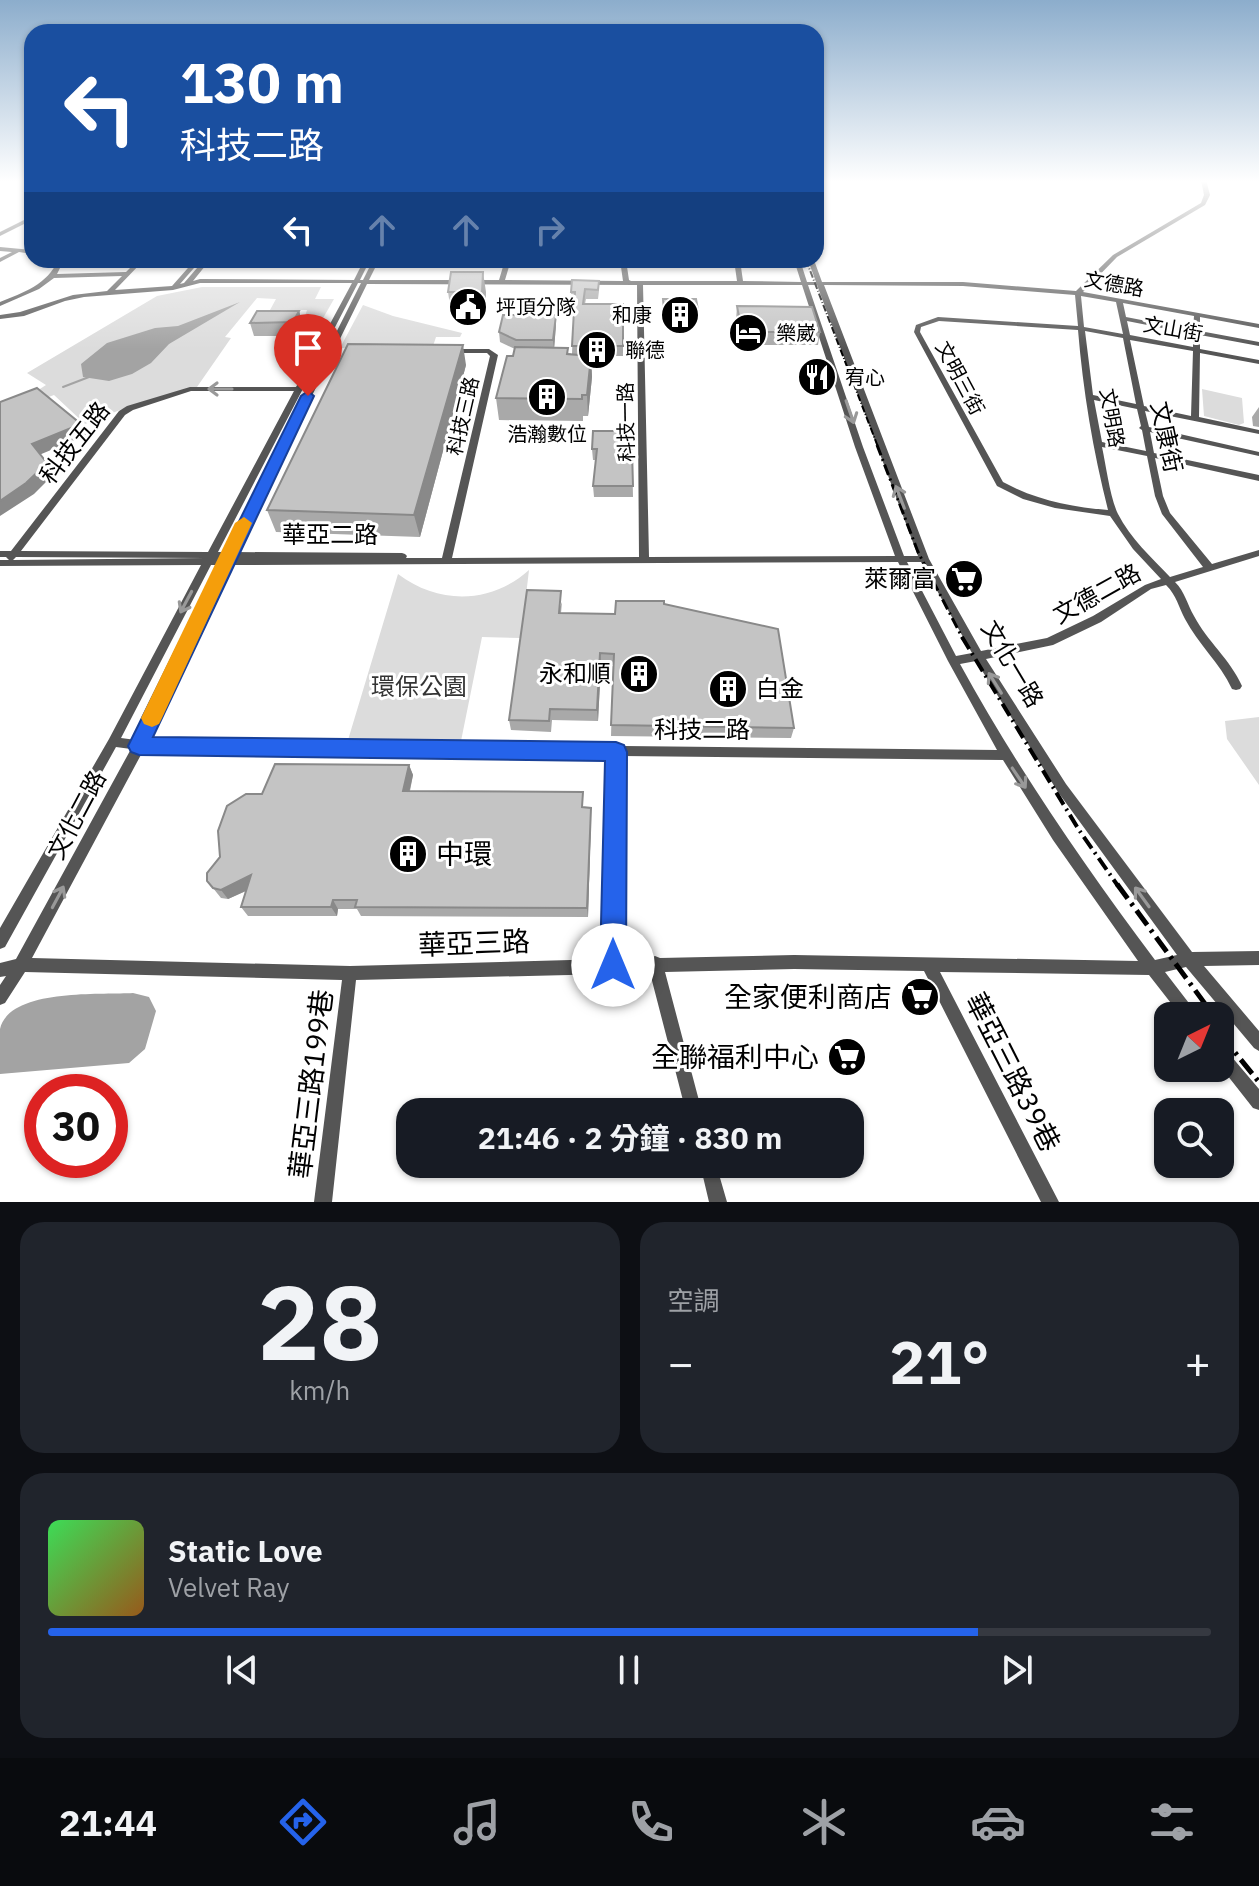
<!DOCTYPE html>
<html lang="zh-TW">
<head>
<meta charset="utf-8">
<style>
	:root { --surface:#171b24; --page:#20242c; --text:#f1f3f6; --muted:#9ea1a6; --line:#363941; --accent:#2563eb }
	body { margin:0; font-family:"IBM Plex Sans","Noto Sans TC",sans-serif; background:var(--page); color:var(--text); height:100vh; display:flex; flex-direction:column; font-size:30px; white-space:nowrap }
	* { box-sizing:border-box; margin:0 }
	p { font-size:26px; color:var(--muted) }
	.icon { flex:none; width:44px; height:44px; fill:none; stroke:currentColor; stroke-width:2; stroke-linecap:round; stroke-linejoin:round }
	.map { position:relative; height:1202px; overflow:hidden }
	.details { display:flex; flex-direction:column; gap:20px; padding:20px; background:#0d0f14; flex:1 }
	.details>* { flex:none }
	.banner { position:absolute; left:24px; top:24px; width:800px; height:244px; border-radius:24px; box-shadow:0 2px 6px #0004; background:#1a4fa0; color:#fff; overflow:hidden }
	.needle { width:52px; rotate:43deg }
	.tools { position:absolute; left:1154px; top:1002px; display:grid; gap:16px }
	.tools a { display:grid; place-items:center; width:80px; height:80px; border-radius:16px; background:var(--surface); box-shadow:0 2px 6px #0004; font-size:40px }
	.speed { position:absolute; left:24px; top:1074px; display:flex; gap:16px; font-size:40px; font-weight:700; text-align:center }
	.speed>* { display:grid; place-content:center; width:104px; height:104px; border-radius:50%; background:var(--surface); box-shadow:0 2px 6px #0004; line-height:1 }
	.speed .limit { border:12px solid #d22; background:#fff; color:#111 }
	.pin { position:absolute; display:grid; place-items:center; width:68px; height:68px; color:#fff; margin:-82px -34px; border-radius:50% 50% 50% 0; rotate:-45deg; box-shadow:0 0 8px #0007 }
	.pin .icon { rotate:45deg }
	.me { position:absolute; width:88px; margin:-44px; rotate:0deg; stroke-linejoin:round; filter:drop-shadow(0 0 6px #0008) }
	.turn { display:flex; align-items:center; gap:28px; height:168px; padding:0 24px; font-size:36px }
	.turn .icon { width:104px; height:104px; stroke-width:2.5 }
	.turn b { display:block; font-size:56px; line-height:68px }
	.lanes { display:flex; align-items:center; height:76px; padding:0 24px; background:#0003; justify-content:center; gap:40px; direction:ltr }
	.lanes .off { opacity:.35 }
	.big { font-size:60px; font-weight:700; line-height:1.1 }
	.details .widget { flex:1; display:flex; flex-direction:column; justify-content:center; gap:12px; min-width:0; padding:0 28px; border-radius:24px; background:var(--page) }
	.details .dial { align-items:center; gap:0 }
	.dial b { font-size:104px; line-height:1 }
	.song { display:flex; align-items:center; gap:24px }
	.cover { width:96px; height:96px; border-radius:12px; background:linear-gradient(135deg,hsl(130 70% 55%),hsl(30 70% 35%)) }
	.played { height:8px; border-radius:4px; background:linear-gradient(90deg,var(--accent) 80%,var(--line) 80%) }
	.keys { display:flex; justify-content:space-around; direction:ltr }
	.heat { display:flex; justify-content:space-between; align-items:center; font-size:44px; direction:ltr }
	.details .tiles { flex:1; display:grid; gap:20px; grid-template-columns:1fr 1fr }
	.widget:last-child { grid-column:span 2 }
	.trip { position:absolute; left:396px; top:1098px; width:468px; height:80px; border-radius:24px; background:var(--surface); box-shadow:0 2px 6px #0004; font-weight:700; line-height:80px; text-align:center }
	.tabs { display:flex; height:128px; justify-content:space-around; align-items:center; background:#090b0e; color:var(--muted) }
	.tabs .icon { width:56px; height:56px }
	.tabs .selected { color:var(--accent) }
	.tabs b { font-size:36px; color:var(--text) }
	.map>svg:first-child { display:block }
</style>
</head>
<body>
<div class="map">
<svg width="1259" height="1202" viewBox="0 0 1259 1202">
	<rect width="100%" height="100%" fill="#fff"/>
	<path fill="#dcdcdc" d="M202,287H321L315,299H334L322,320H304L307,310H270L276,299L257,298L225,337L231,338L197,387L130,406L85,424L54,395L0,415L46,385L27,373L157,296Z
		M363,305L393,316L462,333L460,337H436L432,349L340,348Z
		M1202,389L1242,398L1244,423L1239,425L1204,416Z
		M529,570L521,638L482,637L461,741L348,740L398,574C439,605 491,604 529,570Z
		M1259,717V785L1227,739L1225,721Z"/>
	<path fill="#a3a3a3" d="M240,302L169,344L151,363L132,374L109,381L83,377L81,364L107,343L155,328L178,326Z
		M133,993L149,997L156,1011L145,1049L129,1063L0,1074C0,1060 0,1043 0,1029C9,988 101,995 133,993Z"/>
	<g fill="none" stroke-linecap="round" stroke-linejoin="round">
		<path stroke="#a3a3a3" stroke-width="2" d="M63,387L89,377"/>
		<path fill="#555" fill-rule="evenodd" d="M1201,180H1206L1210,195L1205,205L1117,257L1083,292L1259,324V328L1200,317V331L1259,342V346L1200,335V349L1259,360V364L1200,353L1199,417L1259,430V434L1145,411L1149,427L1259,452V456L1150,432L1154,453L1259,475V481L1155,458L1163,496L1170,513L1212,564L1259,550V556L1175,582C1185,592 1187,604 1194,616C1207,641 1230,659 1242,686L1240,689L1236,690L1232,689C1220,663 1198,644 1185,619C1178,606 1177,596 1166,585L1151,589L1101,622L1053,645L986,659L1066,784L1192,952L1259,951V965L1204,966L1259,1031V1051L1254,1048L1186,967L1165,972L1195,1011L1197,1016H1181L1149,975L940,972L1059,1202H1041L924,971L794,969L665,972L702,1112H686L650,973L356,980L332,1202H314L342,980L25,972L5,1003L0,1005V985L6,976L0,977V963L16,959L131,749L116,747L5,947L0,949V928L109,739L201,565L0,566V560H9L6,557H0V551H11L119,411L127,406L190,387H296L352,283H200L173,290L84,297L65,301L24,316L0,319V315L20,312L73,295L107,291L122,276L54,278L39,289L0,306V302C23,293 48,284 58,260H64L57,274L126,272L138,260H144L115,290L172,286L195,260H201L180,284L184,283L204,260H210L193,281L200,279L354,280L364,260H370L360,280H363L373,260H379L369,280H499L505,260H511L505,280L623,281L620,260H626L629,280L631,281H737L734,260H740L743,281L801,282L794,260H800L807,282H816L808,260H814L822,282H963L1076,291L1113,255L1201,203L1204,195ZM358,283H361L226,552H218ZM367,284L637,285L639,557L452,558L498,355L489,349H453L450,351L453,353H487L490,356L442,558H406L407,556L405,554L402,553L235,552ZM643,285H802L855,447L895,556L649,557ZM808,285H817L918,556H904L863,447ZM824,285L963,286L1075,295L1078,326L938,317L916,325L914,332L997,486L1023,499L1055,508L1110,516L1133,549L1161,579L1145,585L1093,616L1047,638L981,651L929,559ZM1081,296L1116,302L1123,334L1084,327ZM1123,303L1194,316L1193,330L1126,317ZM939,321L1078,330C1083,391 1093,451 1108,510C1071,507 1036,500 1003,482L920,332L921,327ZM1127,321L1193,334V347L1130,335ZM1085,331L1123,338L1136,404L1093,395ZM1130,340L1193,351L1191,416L1144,406ZM191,391H294L208,552L21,551L125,415L133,410ZM1094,400L1137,409L1141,426L1139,428L1142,430L1146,451L1102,442ZM1102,447L1147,456L1155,496L1162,514L1203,567L1170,577C1152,558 1130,538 1118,514C1110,498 1106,465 1102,447ZM16,557L205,558L13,560ZM898,562L948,661L997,750L147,741L229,565ZM907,562H921L972,653L956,656ZM211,565H219L136,740L121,738ZM976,661L1058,792L1177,955L1155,960C1084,865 1017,768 960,664ZM143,751L154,752L610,756L606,959L350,966L32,958ZM622,756L1003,760L1053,840L1138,961L794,955L660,958L655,956L650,958L620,959Z
			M30,181H32V185L30,184Z
			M32,216V220L0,236V232Z
			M0,247L32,250V254L19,252L0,262V258L12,252L0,251Z
			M1220,1046L1225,1049L1259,1089V1110L1253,1108L1220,1066Z
			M700,1164H716L727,1202H709Z"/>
		<path stroke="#000" stroke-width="2" stroke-dasharray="7 2 1 2" stroke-linecap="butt" d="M806,260L878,447"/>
		<path stroke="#000" stroke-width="3" stroke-dasharray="11 4 2 4" stroke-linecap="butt" d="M877,445L918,552L963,639"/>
		<path stroke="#000" stroke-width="4" stroke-dasharray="14 5 2 5" stroke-linecap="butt" d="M962,637L1079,830L1118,886"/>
		<path stroke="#000" stroke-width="5" stroke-dasharray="18 6 3 6" stroke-linecap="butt" d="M1117,884L1214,1016
			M1220,1034L1259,1082"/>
	</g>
	<path fill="#a9a9a9" d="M572,280L599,291L598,299H586L585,304H623V356H591L592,377L588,416H583V421L499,420L496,398L515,349L500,342L499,332L556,315V325L554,348L572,354L574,301H571V292Z
		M448,292H486L485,311L451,312Z
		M663,299L698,310L697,320H664Z
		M737,306L820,332L818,345H741L736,319Z
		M299,311L303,324L297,336H254L250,323Z
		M466,365L420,537L276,532L267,510Z
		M1259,407V427L1253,426L1252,417Z
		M592,449L632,450L633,497H594L593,486L596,460H593Z
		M955,568L980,576L974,588L958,589L952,575Z
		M562,602L561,613L615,614L664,604L794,728L791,738L611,736L613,665L601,664L598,721L552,720L551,732L511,730L509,720Z
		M409,765L413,775L410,791L583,792V807L591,818L588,917L361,916L357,909H338L337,916H248L241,907L246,891L228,899L221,898L213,888L220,857L262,794Z"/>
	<path fill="#898989" d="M483,272L486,292L485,311L482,292Z
		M299,311L303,324L297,336L293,322Z
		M556,315V325L554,350L553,340Z
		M463,345L466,365L420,537L414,515Z
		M591,356L592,377L588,416L587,395Z
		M81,424L87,435L39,455L32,444Z
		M47,463L54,474L34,494L0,516V501Z
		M600,653L601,664L598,721L597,710Z
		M409,765L413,775L407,802L403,791Z
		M591,808V818L588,917L587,908Z
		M251,875L259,885L228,899L221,890Z
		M333,900L338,909L337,916L331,907Z"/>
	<path fill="#c4c4c4" stroke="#898989" stroke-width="2" d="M451,272H483L482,292H448Z
		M572,280L599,281L598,290L585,289L583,304H623V346H572L575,292H571Z
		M663,299H696L698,310H664Z
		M737,306L812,307L820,332H742Z
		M257,311H299L293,322L250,323Z
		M503,315H556L553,340H516L499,332Z
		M348,344L463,345L414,515L267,510Z
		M515,347L568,348L567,354L591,356L587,395H582V399L496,398L507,356H513Z
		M37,388L81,424L32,444L47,463L26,483L0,501V402Z
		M593,431H627V450H632L633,486H593L597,449H592Z
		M975,567L980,576H975L978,581H962L955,568Z
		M527,590L561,591L559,613L615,614L616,601H664V604L778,629L794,728L611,725L614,654L600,653L597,710L550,709L549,721L509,720Z
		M275,764L409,765L403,791L583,792L582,807L591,808L587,908L355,907L357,900H333L331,907H241L251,875L221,890L213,888L207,881V873L220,857L218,831L227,806L246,794H262Z"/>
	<defs><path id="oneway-shaft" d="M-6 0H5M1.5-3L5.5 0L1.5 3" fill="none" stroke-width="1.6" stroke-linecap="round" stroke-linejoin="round" transform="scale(2)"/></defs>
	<g stroke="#999">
		<use href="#oneway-shaft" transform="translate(220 389) rotate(-180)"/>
		<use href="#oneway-shaft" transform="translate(850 412) rotate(71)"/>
		<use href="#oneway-shaft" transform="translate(900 497) rotate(-111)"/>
		<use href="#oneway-shaft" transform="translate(186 602) rotate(118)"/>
		<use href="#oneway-shaft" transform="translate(995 683) rotate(-122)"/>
		<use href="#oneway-shaft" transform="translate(1019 778) rotate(56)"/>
		<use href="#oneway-shaft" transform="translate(58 897) rotate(-62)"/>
		<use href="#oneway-shaft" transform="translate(1142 897) rotate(-126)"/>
	</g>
	<linearGradient id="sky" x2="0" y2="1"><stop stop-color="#8cadcc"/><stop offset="0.52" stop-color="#fff"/><stop offset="1" stop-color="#fff" stop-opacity="0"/></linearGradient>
	<rect width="1259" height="349" fill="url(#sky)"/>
	<path fill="#2563eb" stroke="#184099" stroke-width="2" d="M308,391L314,396L153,737L616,742L624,745L627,752L626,965L622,974L613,978L604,974L600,965L605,761L139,755L131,752L128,746L301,396Z"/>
	<path fill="#f59e0b" d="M244,517L252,523L162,718L159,724L152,727L144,724L141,718L235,523Z"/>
	<defs>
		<symbol id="civic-disc" viewBox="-11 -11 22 22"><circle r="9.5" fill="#000" stroke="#fff"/><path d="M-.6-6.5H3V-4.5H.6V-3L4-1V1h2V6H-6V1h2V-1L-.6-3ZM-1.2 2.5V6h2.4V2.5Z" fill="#fff"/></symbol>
		<symbol id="building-disc" viewBox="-11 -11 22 22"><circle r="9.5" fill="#000" stroke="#fff"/><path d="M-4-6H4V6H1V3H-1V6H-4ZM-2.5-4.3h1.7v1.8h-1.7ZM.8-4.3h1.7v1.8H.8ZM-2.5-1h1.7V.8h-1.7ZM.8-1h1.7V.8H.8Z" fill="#fff"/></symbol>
		<symbol id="hotel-disc" viewBox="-11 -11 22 22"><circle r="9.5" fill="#000" stroke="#fff"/><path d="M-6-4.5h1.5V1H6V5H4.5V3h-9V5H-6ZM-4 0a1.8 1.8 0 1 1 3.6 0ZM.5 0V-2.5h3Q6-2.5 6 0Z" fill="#fff"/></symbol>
		<symbol id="restaurant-disc" viewBox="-11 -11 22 22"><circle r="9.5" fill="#000" stroke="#fff"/><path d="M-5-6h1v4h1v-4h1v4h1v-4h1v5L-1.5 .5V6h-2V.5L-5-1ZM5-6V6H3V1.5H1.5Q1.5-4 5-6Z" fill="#fff"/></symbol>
		<symbol id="supermarket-disc" viewBox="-11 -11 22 22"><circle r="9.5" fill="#000" stroke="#fff"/><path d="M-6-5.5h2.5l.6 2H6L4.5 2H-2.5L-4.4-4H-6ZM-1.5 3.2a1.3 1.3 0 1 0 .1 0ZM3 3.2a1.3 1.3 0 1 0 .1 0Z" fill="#fff"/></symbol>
	</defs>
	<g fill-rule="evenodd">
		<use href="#civic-disc" x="446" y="285" width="44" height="44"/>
		<use href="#building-disc" x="658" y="293" width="44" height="44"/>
		<use href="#hotel-disc" x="726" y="311" width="44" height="44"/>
		<use href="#building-disc" x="575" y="328" width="44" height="44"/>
		<use href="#restaurant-disc" x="795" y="355" width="44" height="44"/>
		<use href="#building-disc" x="525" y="375" width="44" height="44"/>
		<use href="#supermarket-disc" x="942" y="557" width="44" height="44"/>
		<use href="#building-disc" x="617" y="652" width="44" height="44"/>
		<use href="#building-disc" x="706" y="667" width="44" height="44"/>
		<use href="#building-disc" x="386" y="832" width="44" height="44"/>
		<use href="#supermarket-disc" x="898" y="975" width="44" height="44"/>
		<use href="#supermarket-disc" x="825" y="1035" width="44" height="44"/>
	</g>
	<g text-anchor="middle" stroke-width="6" stroke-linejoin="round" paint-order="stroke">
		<g font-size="20" fill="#000" stroke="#fff">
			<text transform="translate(1114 284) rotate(10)" y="7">文德路</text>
			<text transform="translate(1173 329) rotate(10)" y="7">文山街</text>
			<text transform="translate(960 378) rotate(62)" y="7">文明三街</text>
			<text transform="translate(463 416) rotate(-77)" y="7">科技三路</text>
			<text transform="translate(1112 418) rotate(80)" y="7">文明路</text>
			<text transform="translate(626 422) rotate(-91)" y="7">科技一路</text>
		</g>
		<g font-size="20" fill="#000" stroke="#fff" text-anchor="start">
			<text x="496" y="314">坪頂分隊</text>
			<text x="652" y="322" text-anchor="end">和康</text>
			<text x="776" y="340">樂崴</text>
			<text x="625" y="357">聯德</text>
			<text x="845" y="384">宥心</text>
			<text x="547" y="441" text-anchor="middle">浩瀚數位</text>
		</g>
		<g font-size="24" fill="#000" stroke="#fff">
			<text transform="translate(1166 437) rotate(78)" y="8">文康街</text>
			<text transform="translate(75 443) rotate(-52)" y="8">科技五路</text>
			<text x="330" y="543">華亞二路</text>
			<text transform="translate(1097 594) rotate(-29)" y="8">文德二路</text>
			<text transform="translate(1012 664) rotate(59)" y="8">文化一路</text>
			<text x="702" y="738">科技二路</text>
			<text transform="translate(77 815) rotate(-62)" y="8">文化二路</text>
		</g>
		<g font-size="24" fill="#000" stroke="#fff" text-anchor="end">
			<text x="936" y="587">萊爾富</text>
			<text x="611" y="682">永和順</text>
			<text x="756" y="697" text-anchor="start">白金</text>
		</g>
		<g font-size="24" fill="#333" stroke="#fff">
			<text x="419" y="695">環保公園</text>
		</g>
		<g font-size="28" fill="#000" stroke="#fff" text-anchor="end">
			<text x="436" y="864" text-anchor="start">中環</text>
			<text x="892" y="1007">全家便利商店</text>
			<text x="819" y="1067">全聯福利中心</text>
		</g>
		<g font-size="28" fill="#000" stroke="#fff">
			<text transform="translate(474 943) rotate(-2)" y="10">華亞三路</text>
			<text transform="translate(1013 1072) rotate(63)" y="10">華亞三路39巷</text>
			<text transform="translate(311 1084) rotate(-83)" y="10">華亞三路199巷</text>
		</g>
	</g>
</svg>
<div class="tools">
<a><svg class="needle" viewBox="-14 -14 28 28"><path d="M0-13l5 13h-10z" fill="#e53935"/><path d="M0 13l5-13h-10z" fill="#9ea1a6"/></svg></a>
<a><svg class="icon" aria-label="search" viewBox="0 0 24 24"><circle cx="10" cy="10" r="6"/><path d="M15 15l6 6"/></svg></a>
</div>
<div class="speed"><div class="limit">30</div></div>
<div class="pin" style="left:308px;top:396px;background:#d93025"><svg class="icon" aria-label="arrive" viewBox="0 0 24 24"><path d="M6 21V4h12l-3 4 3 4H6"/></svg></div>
<svg class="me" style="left:613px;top:965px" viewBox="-20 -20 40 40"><circle r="19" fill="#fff"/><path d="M0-13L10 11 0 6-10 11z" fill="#2563eb"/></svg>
<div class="trip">21:46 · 2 分鐘 · 830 m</div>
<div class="banner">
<div class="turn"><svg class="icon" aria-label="left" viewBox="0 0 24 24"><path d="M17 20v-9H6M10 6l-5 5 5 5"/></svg><div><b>130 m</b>科技二路</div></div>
<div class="lanes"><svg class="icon" aria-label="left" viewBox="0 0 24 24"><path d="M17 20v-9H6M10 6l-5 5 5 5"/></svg><svg class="icon off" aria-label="ahead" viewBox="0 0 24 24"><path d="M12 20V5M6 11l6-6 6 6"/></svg><svg class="icon off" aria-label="ahead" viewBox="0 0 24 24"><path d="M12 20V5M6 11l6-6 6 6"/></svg><svg class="icon off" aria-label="right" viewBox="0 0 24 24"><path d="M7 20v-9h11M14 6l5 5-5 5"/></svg></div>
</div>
</div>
<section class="details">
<div class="tiles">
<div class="widget dial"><b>28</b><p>km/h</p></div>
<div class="widget"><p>空調</p>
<div class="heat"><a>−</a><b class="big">21°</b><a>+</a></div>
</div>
<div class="widget">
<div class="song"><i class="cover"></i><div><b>Static Love</b><p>Velvet Ray</p></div></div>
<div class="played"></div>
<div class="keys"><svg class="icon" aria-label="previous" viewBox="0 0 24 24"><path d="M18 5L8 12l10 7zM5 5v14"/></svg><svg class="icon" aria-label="pause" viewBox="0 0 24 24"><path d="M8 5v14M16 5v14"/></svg><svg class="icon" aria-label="next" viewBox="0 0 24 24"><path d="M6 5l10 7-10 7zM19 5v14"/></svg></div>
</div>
</div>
</section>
<nav class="tabs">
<b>21:44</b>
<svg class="icon selected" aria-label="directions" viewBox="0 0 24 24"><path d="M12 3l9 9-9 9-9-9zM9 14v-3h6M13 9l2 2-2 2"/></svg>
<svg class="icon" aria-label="music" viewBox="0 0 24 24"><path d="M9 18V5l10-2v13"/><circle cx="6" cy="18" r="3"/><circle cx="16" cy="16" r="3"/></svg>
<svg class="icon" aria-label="phone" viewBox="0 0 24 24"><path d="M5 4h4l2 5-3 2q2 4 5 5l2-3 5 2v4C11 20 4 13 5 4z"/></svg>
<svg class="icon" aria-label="climate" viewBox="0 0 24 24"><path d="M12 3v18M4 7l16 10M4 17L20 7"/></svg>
<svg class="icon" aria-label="car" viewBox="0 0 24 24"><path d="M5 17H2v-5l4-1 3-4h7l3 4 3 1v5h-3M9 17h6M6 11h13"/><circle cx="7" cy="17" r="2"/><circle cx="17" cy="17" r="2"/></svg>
<svg class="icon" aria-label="filters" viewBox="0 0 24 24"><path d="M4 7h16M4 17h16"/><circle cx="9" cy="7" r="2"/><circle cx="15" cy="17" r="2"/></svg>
</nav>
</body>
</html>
